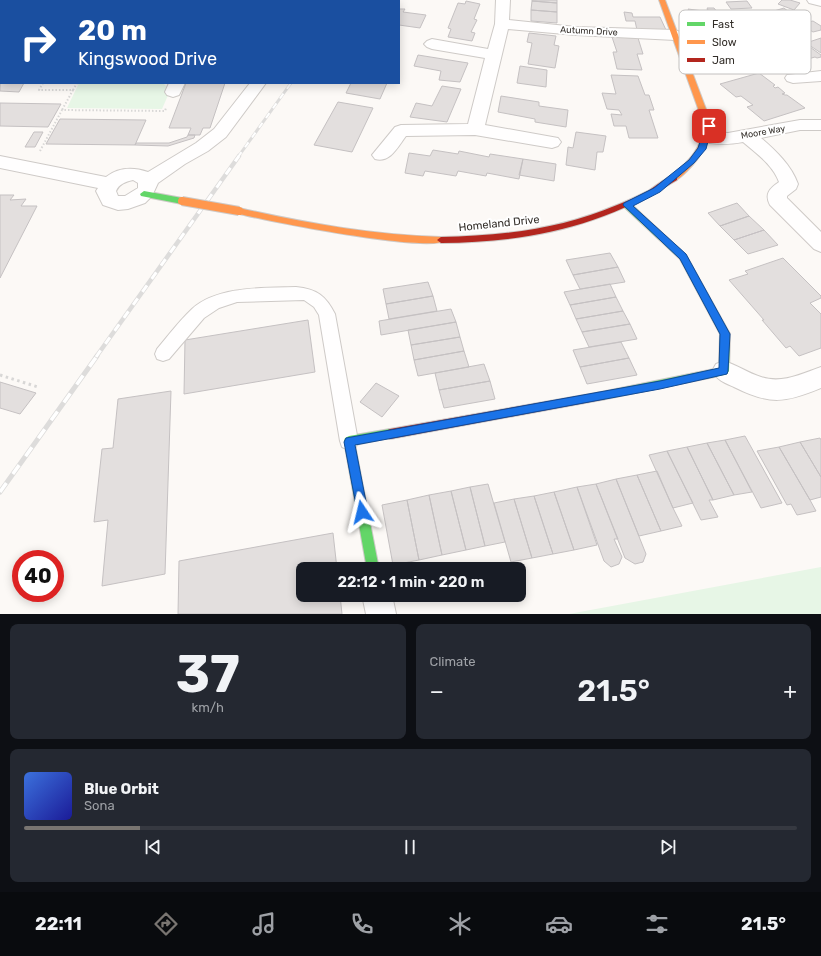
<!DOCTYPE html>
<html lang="en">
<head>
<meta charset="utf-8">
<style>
	:root { --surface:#171b24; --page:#242831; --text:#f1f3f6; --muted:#9ea1a6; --line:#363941; --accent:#797571 }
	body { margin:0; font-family:Rubik,sans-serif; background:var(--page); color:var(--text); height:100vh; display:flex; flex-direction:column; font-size:15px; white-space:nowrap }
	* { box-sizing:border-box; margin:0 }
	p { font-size:13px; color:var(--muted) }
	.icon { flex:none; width:22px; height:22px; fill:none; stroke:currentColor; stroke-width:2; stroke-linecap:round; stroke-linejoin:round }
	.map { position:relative; height:614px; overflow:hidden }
	.panel { display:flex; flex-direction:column; gap:10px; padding:10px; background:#0d0f14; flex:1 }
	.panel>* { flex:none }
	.guide { position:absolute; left:0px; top:0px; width:400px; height:84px; box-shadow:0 2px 10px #0003; background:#1a4fa0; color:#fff; overflow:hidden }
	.speed { position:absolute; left:12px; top:550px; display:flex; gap:8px; font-size:20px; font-weight:700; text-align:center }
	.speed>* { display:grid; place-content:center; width:52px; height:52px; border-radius:50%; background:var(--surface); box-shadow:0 2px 10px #0003; line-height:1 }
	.speed .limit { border:6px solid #d22; background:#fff; color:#111 }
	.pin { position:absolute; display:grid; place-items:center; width:34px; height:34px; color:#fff; margin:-17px; border-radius:8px; box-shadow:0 2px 6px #0006 }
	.me { position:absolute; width:44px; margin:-22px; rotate:350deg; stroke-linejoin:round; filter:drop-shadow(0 0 3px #0008) }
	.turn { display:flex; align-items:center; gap:14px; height:84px; padding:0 12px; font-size:18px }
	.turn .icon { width:52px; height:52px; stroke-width:2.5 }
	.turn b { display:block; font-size:28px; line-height:34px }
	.big { font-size:30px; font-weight:600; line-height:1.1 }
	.panel .tile { flex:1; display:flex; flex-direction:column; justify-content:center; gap:6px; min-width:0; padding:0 14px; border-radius:8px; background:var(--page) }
	.panel .dial { align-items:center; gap:0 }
	.dial b { font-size:52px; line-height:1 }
	.song { display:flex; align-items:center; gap:12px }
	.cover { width:48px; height:48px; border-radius:6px; background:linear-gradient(135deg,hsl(220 70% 55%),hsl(240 70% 35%)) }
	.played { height:4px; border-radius:2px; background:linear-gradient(90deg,var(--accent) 15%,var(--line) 15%) }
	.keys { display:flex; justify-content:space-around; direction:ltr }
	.heat { display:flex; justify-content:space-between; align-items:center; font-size:22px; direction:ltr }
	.panel .tiles { flex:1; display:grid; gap:10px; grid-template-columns:1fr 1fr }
	.tile:last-child { grid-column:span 2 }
	.trip { position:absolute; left:296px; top:562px; width:230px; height:40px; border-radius:8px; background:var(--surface); box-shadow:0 2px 10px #0003; font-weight:600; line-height:40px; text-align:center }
	.tabs { display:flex; height:64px; justify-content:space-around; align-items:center; background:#090b0e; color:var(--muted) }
	.tabs .icon { width:28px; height:28px }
	.tabs .selected { color:var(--accent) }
	.tabs b { font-size:18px; color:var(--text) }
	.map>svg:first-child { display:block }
</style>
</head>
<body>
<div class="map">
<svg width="821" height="614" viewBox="0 0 821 614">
	<rect width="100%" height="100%" fill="#fcf9f6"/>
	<path fill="#e7f6e6" d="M79,83H163L166,86L165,93H169L162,109L67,108Z
		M821,567V614H569Z"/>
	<path fill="#e3dfde" stroke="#c5c1c2" d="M147,0H234L147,1Z
		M532,0H557V3L532,1Z
		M782,0H790L800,3L794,10L778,4Z
		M466,1L480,4L474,19L477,20L471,32L475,33L472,41L448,37L451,29L448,28L458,3L465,4Z
		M532,1L557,3V12L531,10Z
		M747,1L752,8L731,9L726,2Z
		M707,8H714L718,13H731L738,23L728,22L731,25L714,26L703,11L708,10Z
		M784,8L789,12L787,13L791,15L773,20L764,14Z
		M399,9H405L403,12L426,15L420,28L399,25Z
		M688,9L703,11L711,22L690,23L684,15L691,14Z
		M531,10L557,12V23L531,21Z
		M624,12L632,13L633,17H660L666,30H637L635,21H626Z
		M813,21L821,26V30L813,32L800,24Z
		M529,33L556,36L554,45L559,46L555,68L528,64L532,43L527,42Z
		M612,37L638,38L643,54H637L642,70L617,69L613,52H617Z
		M821,38V53L806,43Z
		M803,42L821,55V57L817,58L815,57L801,61L783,49Z
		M418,55L468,63L460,82L439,80L441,71L414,66Z
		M520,66L547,70L546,87L517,83Z
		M759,73L775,85L773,86L775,88L778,87L785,93L782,94L785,95H787L805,108L764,121L747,107L753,105L741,96L736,97L720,84Z
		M1,74V83H24L19,92L0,91Z
		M611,75L638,76L645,95H649L654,110H649L658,138H629L626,126H614L611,114L622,115L619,110L607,109L602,93L616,94Z
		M186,83H225L210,128H203L200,135H188L191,128H169Z
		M351,83H387L380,99L346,93Z
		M442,86L461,89L447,122L410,117L416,103L432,106Z
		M501,96L539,102V106L568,110L566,127L535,122V119L498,112Z
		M338,102L373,108L352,152L314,145Z
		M0,103L61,104L48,127L0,126Z
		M60,119L146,120L135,145L46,144Z
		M34,132H43L35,147H25Z
		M576,132L606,136L603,152H597L595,170L566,165L568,147L573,148Z
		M188,135H195L194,138L168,146L135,145L136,143H169L187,137Z
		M433,150L458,154L459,151L489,157L490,154L523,159L519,179L487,173L486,176L458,171L456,176L425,171L423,176L405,173L409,153L430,156Z
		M523,159L556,164L554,181L519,175Z
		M0,195H14L10,200L26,199L21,206H37L0,278Z
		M737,203L749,216L720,226L708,213Z
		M749,216L764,230L734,240L720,226Z
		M764,230L778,245L748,254L734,240Z
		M610,253L618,267L573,275L566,260Z
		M783,258L821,296V298L810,303L821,314V348L799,356L790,346L786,348L762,320H764L729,280L748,274L745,271Z
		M618,267L625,282L580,289L573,275Z
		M428,282L433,296L386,304L383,289Z
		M610,284L616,297L570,305L564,292Z
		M433,296L437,311L389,319L386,304Z
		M616,297L623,311L576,319L570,305Z
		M451,309L456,322L381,335L379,321Z
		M623,311L630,324L582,332L576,319Z
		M308,320L315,372L184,394L185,340Z
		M456,322L460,337L411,345L408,330Z
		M630,324L637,339L589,347L582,332Z
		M460,337L464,351L414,360L411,345Z
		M621,342L629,358L580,367L573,350Z
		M464,351L469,367L418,376L414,360Z
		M629,358L637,375L587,384L580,367Z
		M484,364L490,381L439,390L435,373Z
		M490,381L495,399L444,408L439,390Z
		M0,382L36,393L20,414L0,408Z
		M376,383L399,396L382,417L360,402Z
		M171,391L165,574L102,586L108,520L94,522L102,449L113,448L118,399Z
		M745,436L782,503L761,508L725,440Z
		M820,438L821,440V477L800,442Z
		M725,440L752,492L734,495L707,443Z
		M800,442L821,477V497L810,500L779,447Z
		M707,443L734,495L713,500L687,447Z
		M687,447L713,500H709L718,517L701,520L667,451Z
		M779,447L810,500L816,511L797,515L791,504L787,505L757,451Z
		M667,451L693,503L673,508L649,455Z
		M657,471L673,508L682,526L661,531L637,475Z
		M637,475L661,531L639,536L616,479Z
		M616,479L646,554L643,562L635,564L625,558L596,484Z
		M488,484L505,542L485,546L470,487Z
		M596,484L618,539H614L622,557L619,564L611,567L604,561L577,487Z
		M470,487L485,546L466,550L451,491Z
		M577,487L597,545L574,550L554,492Z
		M451,491L466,550L442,555L429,495Z
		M554,492L574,550L553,554L534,496Z
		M429,495L442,555L419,560L407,500Z
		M534,496L553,554L532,558L514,499Z
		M514,499L532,558L511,562L494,503Z
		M407,500L419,560L393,565L382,505Z
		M333,533L337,569H303V595H340L342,614H178L179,561Z"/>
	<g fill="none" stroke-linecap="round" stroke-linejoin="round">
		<defs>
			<path id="lane" d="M296,287C317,289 326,296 335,314L358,441L356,447L349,450L342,447L340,441L319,315L314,307L304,300L237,302L219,308L204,318L169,359L163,361L157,359L155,354L157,349C168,336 179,321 192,309C217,286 264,288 296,287Z"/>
			<path id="street" d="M496,0H510L509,20L576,27L675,30L680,32L683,35L680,38L675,40L576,35L508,29L485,125L558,138L561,142L558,146L552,148L475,135L406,136C397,148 390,163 375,159L372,155L395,127L401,125L468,124L485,58L432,49L427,47L424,44L427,41L432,39L488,49L495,24Z
				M807,0H821V6L809,3Z
				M0,22H1V30H0Z
				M0,52H1V62H0Z
				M821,71V81L793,83L787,81L785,78L787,75Z
				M169,83H185L179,95L173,97L167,95L165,92Z
				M250,83H266L226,137L208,151L185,164L158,183L152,196L145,203L128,209L118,210L103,205L96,191L98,188L0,168V156L106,177C119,167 133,167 148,172L196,143L214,129ZM133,180L138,183V188L125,196H118L116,191C119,184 125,182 133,180Z
				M800,120H821V130H800L761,138C776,151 791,165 798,184L796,189L787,196V198L821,232V252L814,249L770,205C764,194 770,188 779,182C773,165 756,153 743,142C728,145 714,145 700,141L697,137L700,133L706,131L728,133Z
				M724,361C737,365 748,373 761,377C782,384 801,374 821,367V388C785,403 770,405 734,387C725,383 717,380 712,371L716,364Z
				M362,595H392L396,614H366Z"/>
			<path id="fast" d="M144,191L182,198L186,201L182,204L141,196L140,194Z
				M627,202L630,203L686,255L730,334L729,371L727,374L724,375L601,400L597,399L596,396L597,393L601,392L719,368L720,334L680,259L624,207L623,205L624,203Z
				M390,429L394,431L395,434L394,437L355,445L379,569H367L344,441L345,438L349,436Z"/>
			<path id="slow" d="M659,0H665L712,125C709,144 700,158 687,171C683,175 679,179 674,181L671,180V176C689,162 702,148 704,125Z
				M239,208C306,223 372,235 441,237L445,240C434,254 260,220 236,213L235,211Z"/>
			<path id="jam" d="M674,175L677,176V180C600,227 530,242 441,243L437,240L441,237C501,236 561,229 617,205C628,201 638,196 648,191C656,186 665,178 674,175Z
				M601,392L605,393L606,396L605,399L601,400L390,439L386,437L385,434L386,431L390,429Z"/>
		</defs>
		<use href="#lane" stroke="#cecac7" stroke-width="2"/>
		<use href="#street" stroke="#cecac7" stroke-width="2"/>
		<use href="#fast" stroke="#cecac7" stroke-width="2"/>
		<use href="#slow" stroke="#cecac7" stroke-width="2"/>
		<use href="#jam" stroke="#cecac7" stroke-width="2"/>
		<path stroke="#d8d7d6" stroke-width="2" stroke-dasharray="1.5 2" stroke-linecap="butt" d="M43,83L39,90H73L62,110
			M73,90L77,83
			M40,151L62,110L165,111L166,108"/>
		<path stroke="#d8d7d6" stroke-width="3" stroke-dasharray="2.5 3.5" stroke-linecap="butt" d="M0,375L38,387"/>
		<use href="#lane" fill="#fffefe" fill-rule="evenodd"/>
		<use href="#street" fill="#fffefe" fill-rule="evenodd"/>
		<use href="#fast" fill="#63d668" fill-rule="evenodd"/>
		<use href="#slow" fill="#ff974d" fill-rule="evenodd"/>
		<use href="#jam" fill="#b3261e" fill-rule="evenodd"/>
		<defs>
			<path id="rail-far2" d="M238,157L291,83"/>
			<path id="rail-far1" d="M96,357L239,156"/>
			<path id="rail" d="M0,492L97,356"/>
		</defs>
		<use href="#rail-far2" stroke="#dddcdb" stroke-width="3"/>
		<use href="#rail-far1" stroke="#dddcdb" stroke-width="4.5"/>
		<use href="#rail" stroke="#dddcdb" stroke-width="5"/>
		<use href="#rail-far2" stroke="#fff" stroke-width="2" stroke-dasharray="6" stroke-linecap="butt"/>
		<use href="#rail-far1" stroke="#fff" stroke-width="3" stroke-dasharray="8" stroke-linecap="butt"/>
		<use href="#rail" stroke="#fff" stroke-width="3.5" stroke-dasharray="11" stroke-linecap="butt"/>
		<defs>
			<path id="slow-bridge" d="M182,201L239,211"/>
		</defs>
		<use href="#slow-bridge" stroke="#cecac7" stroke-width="10" stroke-linecap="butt"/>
		<use href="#slow-bridge" stroke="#ff974d" stroke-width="8"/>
	</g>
	<path fill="#1a73e8" stroke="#114b97" d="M706,124H709L712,126L706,149L694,163L660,192L633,206L686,254L730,334L728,371L727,374L660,389L355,445L368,512L366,516L362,518L358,516L344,442L346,438L660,381L719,368L720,334L680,259L623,205L624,203L654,188L689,160L698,148Z"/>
	<g text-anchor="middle" stroke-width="4" stroke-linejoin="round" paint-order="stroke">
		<g font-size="9" fill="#332e29" stroke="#fff">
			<text transform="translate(589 31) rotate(3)" y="3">Autumn Drive</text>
			<text transform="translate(763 132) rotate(-10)" y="3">Moore Way</text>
		</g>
		<g font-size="11" fill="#332e29" stroke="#fff">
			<text transform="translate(499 223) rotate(-6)" y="4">Homeland Drive</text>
		</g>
	</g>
	<rect x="679" y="10" width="132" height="64" rx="6" fill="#fff" stroke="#c2c0bf" stroke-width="1"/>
	<rect x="687" y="22" width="18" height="4" fill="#63d668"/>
	<rect x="687" y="40" width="18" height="4" fill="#ff974d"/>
	<rect x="687" y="58" width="18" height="4" fill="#b3261e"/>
	<g font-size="11" fill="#332e29">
		<text x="712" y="28">Fast</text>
		<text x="712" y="46">Slow</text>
		<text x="712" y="64">Jam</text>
	</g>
</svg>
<div class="speed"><div class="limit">40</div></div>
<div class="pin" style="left:709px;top:126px;background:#d93025"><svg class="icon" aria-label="arrive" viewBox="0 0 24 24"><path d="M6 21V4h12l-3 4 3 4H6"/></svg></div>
<svg class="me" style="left:362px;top:512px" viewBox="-20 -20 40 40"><path d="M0-17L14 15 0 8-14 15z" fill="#1a73e8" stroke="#fff" stroke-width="4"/></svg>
<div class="trip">22:12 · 1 min · 220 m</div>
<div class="guide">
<div class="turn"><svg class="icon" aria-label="right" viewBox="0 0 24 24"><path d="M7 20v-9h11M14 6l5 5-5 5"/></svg><div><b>20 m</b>Kingswood Drive</div></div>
</div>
</div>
<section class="panel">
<div class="tiles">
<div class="tile dial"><b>37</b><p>km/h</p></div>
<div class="tile"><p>Climate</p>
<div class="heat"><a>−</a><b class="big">21.5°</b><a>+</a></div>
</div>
<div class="tile">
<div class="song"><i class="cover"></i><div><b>Blue Orbit</b><p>Sona</p></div></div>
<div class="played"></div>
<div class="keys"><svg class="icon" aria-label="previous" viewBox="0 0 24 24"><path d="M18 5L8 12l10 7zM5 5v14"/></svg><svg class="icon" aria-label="pause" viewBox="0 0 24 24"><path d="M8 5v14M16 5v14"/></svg><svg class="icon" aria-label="next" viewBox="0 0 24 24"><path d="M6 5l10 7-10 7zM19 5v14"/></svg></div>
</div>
</div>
</section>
<nav class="tabs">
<b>22:11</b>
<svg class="icon selected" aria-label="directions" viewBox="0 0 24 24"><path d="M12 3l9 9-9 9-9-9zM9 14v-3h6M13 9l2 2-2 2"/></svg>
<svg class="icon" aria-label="music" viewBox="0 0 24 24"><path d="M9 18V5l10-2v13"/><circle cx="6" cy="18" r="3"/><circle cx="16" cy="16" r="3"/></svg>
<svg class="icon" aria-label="phone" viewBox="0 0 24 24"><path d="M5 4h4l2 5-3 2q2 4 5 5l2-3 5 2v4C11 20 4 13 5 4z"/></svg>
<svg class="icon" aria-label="climate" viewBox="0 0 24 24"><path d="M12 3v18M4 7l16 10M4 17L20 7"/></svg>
<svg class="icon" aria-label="car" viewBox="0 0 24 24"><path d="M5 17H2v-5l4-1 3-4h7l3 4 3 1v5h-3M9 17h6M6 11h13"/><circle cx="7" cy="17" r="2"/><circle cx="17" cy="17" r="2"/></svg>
<svg class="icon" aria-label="filters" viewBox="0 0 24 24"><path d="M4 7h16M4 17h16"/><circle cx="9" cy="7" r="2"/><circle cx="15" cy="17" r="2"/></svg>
<b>21.5°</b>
</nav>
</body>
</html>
